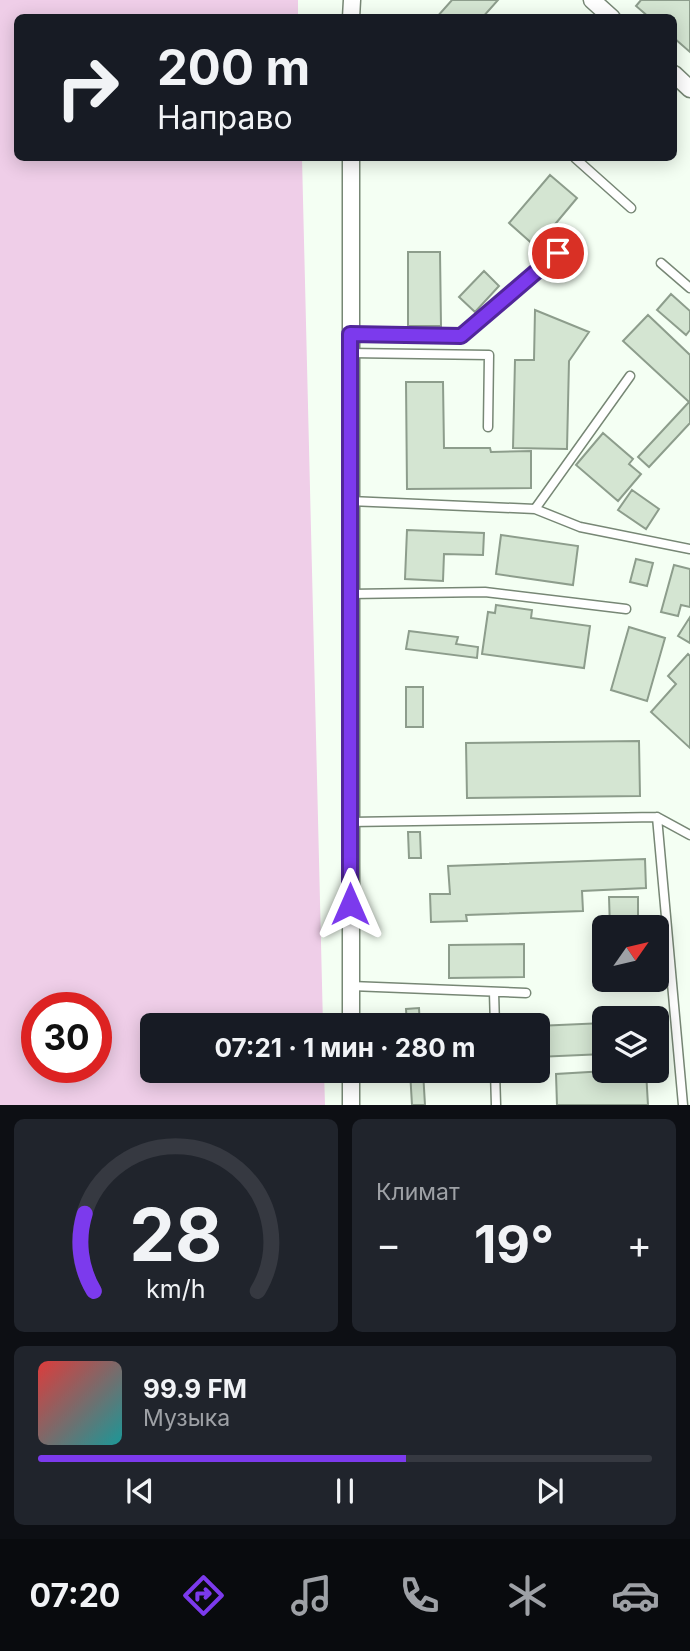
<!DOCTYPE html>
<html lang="ru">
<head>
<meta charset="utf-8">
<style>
	:root { --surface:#171b24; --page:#20242c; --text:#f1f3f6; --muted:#9ea1a6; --line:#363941; --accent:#7c3aed }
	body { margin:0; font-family:Inter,sans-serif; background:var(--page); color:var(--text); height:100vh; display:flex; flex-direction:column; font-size:26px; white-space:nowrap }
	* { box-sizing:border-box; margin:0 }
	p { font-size:23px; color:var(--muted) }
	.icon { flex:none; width:38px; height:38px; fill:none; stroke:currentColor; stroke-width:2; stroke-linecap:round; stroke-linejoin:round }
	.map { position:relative; height:1105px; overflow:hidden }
	.sheet { display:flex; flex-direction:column; gap:14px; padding:14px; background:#0d0f14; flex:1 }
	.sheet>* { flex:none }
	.hud { position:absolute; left:14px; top:14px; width:663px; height:147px; border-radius:10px; box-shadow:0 4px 18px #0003; background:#171b24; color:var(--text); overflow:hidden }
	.needle { width:46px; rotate:56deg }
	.tools { position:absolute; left:592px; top:915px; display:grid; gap:14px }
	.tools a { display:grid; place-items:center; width:77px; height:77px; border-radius:10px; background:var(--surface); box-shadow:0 4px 18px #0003; font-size:35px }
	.speed { position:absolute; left:21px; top:992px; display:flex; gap:14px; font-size:35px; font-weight:700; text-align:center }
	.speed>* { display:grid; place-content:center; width:91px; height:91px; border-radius:50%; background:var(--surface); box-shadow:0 4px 18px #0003; line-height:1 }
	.speed .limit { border:10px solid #d22; background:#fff; color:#111 }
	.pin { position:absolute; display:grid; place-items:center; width:60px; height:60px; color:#fff; margin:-30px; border:4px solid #fff; border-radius:50%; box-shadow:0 2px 7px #0007 }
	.me { position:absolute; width:77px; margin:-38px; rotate:0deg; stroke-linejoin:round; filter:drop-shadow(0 0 5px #0008) }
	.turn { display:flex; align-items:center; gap:24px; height:147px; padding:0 28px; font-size:32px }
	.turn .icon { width:91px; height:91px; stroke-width:2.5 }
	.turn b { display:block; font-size:49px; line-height:60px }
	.big { font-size:52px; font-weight:700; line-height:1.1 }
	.sheet .card { flex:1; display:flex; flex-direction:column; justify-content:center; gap:10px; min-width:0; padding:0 24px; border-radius:10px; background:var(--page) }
	.sheet .dial { align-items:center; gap:0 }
	.dial svg { height:182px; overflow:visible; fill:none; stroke:var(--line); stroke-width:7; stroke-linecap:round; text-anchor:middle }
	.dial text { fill:var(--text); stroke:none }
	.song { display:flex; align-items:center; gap:21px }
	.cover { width:84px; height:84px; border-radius:10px; background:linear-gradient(135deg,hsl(0 70% 55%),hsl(180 70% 35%)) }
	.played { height:7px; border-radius:4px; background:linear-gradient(90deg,var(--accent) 60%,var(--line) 60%) }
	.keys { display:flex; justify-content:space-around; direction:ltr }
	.heat { display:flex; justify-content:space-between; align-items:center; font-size:38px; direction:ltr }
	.sheet .tiles { flex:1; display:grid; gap:14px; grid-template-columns:1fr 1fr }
	.card:last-child { grid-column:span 2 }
	.trip { position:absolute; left:140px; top:1013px; width:410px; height:70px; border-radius:10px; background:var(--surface); box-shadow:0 4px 18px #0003; font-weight:700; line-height:70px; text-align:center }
	.dock { display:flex; height:112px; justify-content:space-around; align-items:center; background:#090b0e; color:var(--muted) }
	.dock .icon { width:49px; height:49px }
	.dock .on { color:var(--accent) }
	.dock b { font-size:32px; color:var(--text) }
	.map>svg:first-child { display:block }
</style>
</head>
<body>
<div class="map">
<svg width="690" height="1105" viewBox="0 0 690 1105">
	<rect width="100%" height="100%" fill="#f4fff3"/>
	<path fill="#efcee8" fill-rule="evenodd" d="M0,0H298V17L18,18V158H302L323,1025L152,1026V1071H324L325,1105H0ZM37,1008H96V1068H37Z"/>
	<path fill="#d4e5d2" stroke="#8d9d8c" stroke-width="2" d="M452,0H498L482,18H436Z
		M641,0H690V52L674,38V18H650L636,6Z
		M550,175L577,198L536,247L509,223Z
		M408,252H440L441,326H408Z
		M484,271L499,286L475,312L459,297Z
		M671,294L690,311V330L686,335L657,310Z
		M535,310L589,332L569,361L567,449L513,448L515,360H534Z
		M648,315L690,355V423L649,467L638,457L689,402L623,341Z
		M406,382H443L444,448H490L491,452L531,451V488L407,489Z
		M603,433L633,459L629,464L641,474L618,501L576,465Z
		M632,490L659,509L646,529L618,510Z
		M407,530L484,533L483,555L444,554L443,581L405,579Z
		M501,535L578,546L573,585L496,574Z
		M636,559L653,563L647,586L630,582Z
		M674,565L690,569V607L681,605L678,616L661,612Z
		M496,605L532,610L531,618L590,626L584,668L482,654L488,612L495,613Z
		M690,617V643L678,636Z
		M629,627L665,638L647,701L611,690Z
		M409,631L458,637L456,644L478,647L477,658L406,649Z
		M688,654L690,656V748L651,712L676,684L668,676Z
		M406,687H423V727H406Z
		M639,741L640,796L467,798L466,743Z
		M408,832H420L421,858H409Z
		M645,859L646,888L582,891L583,911L466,915L467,921L431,922L430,894H450L448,866Z
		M609,897H638V928H610Z
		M524,944V977L449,978V945Z
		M419,1008L420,1026H407L406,1009Z
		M604,1023V1054L537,1057V1026Z
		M410,1071H423L425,1105H412Z
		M606,1071H646L648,1105H557L556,1074Z"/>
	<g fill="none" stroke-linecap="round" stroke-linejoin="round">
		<defs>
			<path id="service" d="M575,158L631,208
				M661,263L690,288
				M350,334L461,336L558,253
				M350,353L489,355L488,427
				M350,501L535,509L630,376
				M535,509L580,527L690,549
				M350,594L485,592L626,609
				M657,817L683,1105
				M350,822L657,817L690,835
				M351,986L526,993
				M494,992L495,1026
				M495,1071L496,1105"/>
			<path id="minor" d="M592,0L612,18
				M351,18L352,0
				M674,74L690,89
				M351,1026V158
				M351,1071V1105"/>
		</defs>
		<use href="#service" stroke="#778775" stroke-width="11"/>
		<use href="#minor" stroke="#778775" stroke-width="19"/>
		<use href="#service" stroke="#fff" stroke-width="8"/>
		<use href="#minor" stroke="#fff" stroke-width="16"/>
	</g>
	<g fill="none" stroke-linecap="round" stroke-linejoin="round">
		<defs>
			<path id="route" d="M350,904V334L461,336L558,253"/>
		</defs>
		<use href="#route" stroke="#51269a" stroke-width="18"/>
		<use href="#route" stroke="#7c3aed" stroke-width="12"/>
	</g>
</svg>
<div class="tools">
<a><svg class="needle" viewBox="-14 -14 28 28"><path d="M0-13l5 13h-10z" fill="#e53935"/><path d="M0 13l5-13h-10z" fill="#9ea1a6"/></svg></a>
<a><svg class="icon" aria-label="layers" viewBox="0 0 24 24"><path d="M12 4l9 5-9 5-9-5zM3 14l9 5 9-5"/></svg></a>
</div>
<div class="speed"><div class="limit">30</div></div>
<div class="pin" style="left:558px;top:253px;background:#d93025"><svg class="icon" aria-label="arrive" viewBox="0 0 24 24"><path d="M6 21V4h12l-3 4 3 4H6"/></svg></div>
<svg class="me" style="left:350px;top:904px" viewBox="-20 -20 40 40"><path d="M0-17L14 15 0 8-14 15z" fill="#7c3aed" stroke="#fff" stroke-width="4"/></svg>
<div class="trip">07:21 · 1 мин · 280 m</div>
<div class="hud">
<div class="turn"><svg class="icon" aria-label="right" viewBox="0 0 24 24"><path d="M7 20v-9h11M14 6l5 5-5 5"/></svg><div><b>200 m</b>Направо</div></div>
</div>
</div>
<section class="sheet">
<div class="tiles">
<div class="card dial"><svg viewBox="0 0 100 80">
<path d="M14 69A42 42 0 1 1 86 69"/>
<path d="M14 69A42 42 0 0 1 10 35" stroke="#7c3aed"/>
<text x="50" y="56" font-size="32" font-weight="700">28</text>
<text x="50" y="72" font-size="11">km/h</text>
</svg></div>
<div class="card"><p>Климат</p>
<div class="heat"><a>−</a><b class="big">19°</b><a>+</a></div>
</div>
<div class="card">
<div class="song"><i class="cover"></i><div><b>99.9 FM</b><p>Музыка</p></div></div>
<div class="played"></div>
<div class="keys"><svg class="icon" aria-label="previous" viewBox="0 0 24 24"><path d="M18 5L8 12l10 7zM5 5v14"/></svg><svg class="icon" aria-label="pause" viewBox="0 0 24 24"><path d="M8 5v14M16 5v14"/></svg><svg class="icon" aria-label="next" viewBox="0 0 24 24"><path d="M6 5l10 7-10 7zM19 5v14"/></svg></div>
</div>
</div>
</section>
<nav class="dock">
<b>07:20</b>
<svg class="icon on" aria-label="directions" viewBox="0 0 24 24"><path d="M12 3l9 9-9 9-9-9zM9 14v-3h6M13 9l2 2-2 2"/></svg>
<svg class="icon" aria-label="music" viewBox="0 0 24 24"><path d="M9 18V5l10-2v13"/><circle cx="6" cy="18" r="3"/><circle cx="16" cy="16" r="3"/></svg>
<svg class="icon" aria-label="phone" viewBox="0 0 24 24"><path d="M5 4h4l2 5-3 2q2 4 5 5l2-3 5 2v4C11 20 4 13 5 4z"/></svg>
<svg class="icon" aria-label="climate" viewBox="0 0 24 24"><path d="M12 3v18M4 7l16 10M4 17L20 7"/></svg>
<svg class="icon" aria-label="car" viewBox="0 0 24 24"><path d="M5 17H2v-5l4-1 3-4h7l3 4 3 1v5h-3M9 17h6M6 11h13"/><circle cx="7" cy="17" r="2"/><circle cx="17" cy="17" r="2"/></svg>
</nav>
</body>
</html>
